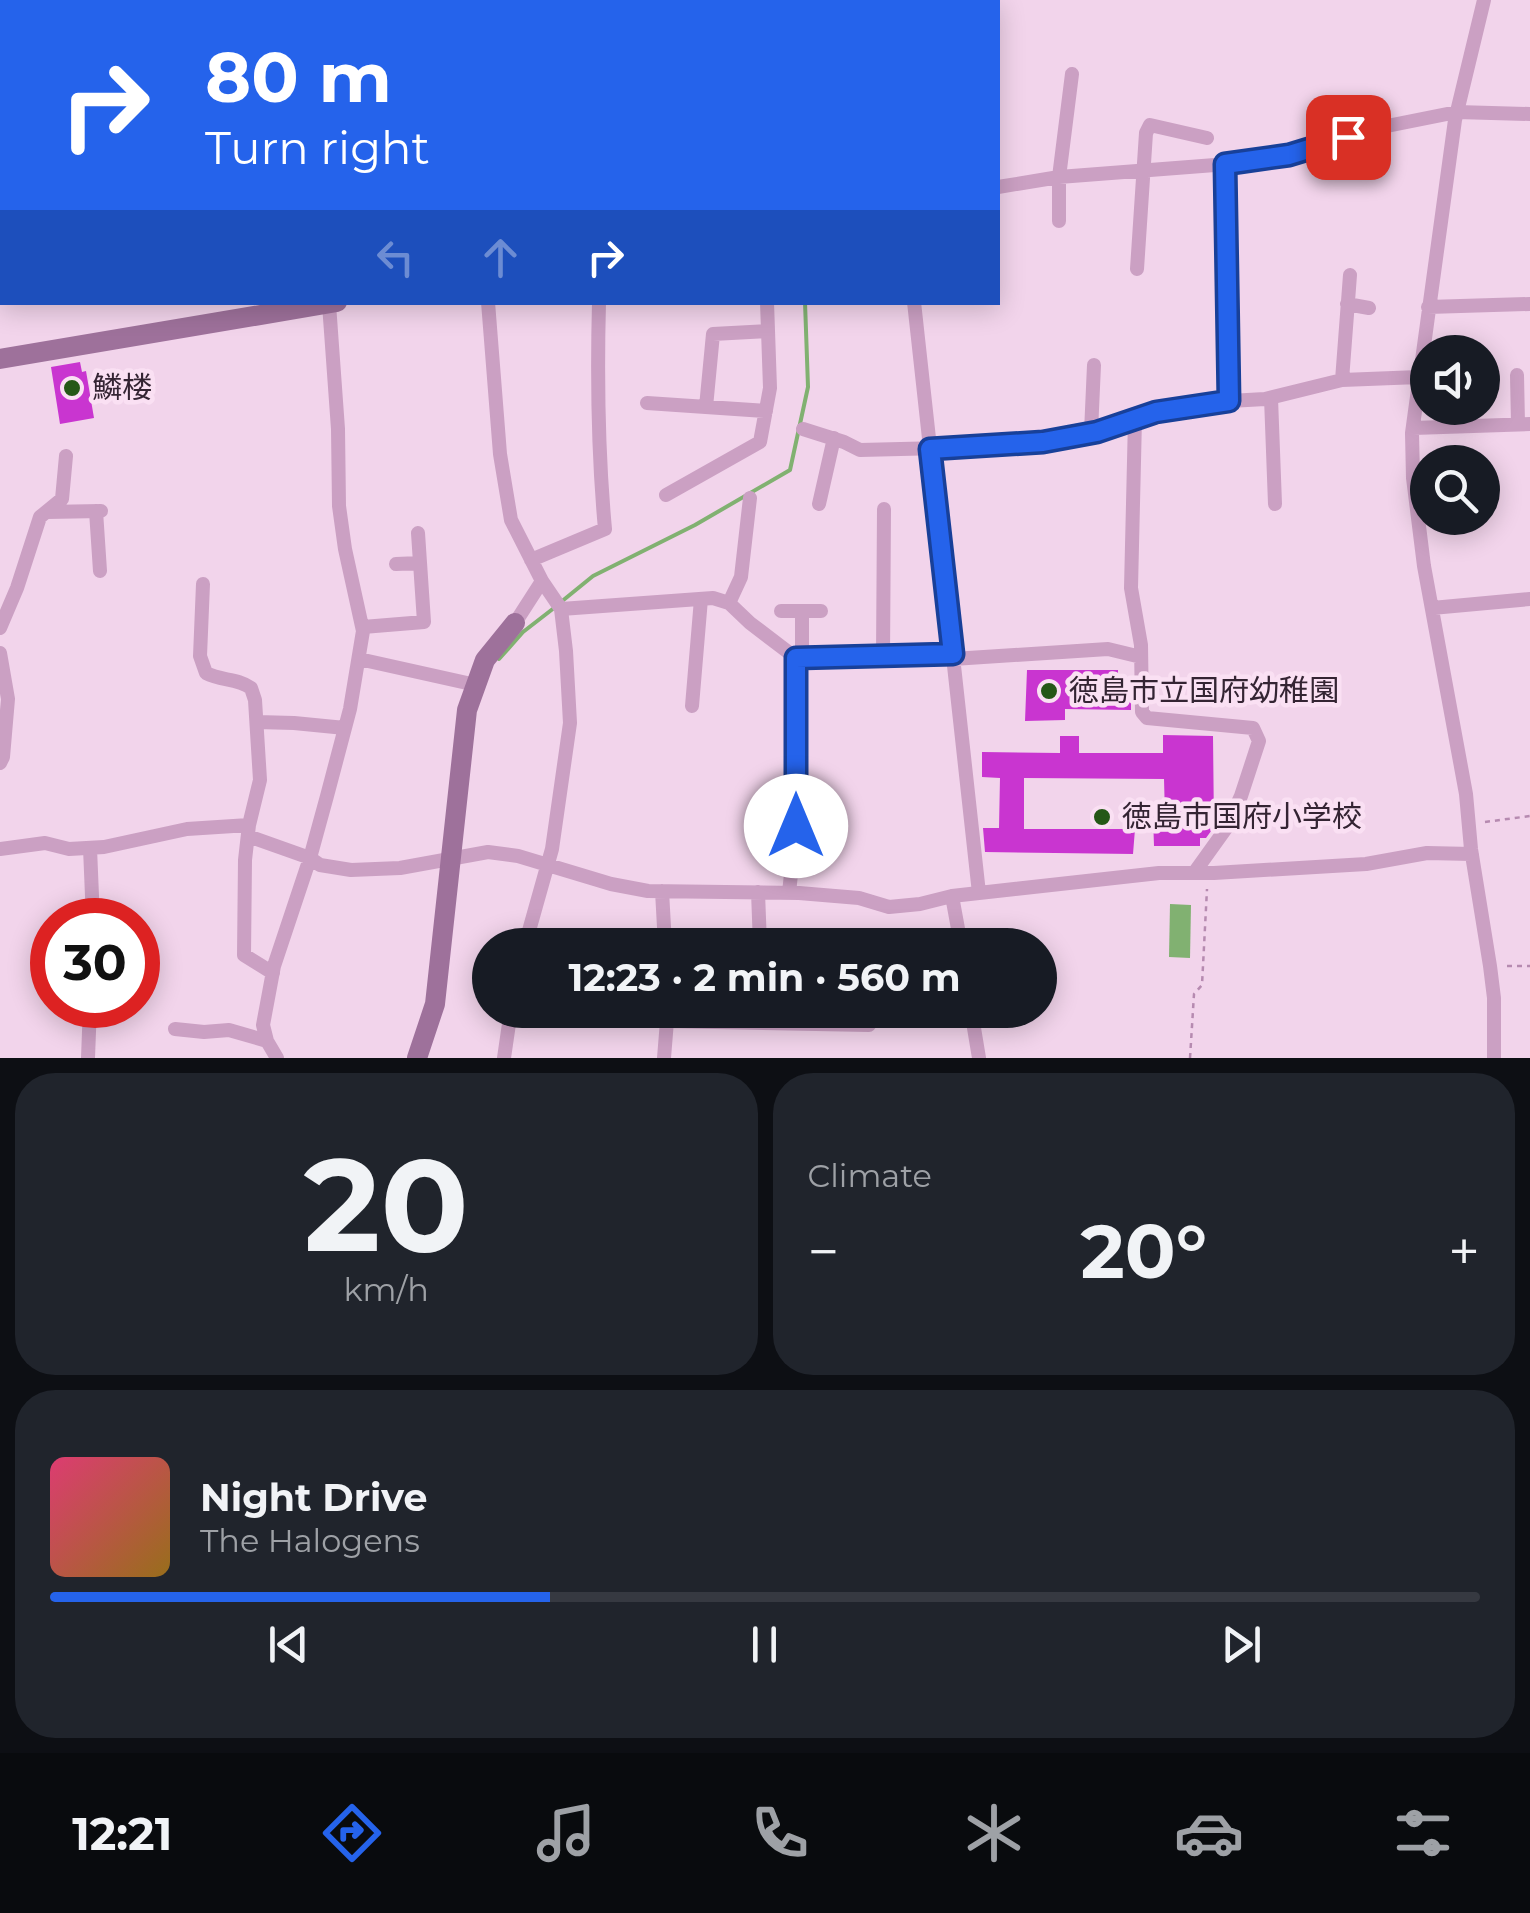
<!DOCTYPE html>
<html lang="en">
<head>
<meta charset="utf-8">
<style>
	:root { --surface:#171b24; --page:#20242c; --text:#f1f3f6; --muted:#9ea1a6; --line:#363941; --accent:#2563eb }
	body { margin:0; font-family:Montserrat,"Noto Sans JP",sans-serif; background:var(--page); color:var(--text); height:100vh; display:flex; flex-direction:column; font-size:38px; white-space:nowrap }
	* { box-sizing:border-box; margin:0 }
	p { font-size:32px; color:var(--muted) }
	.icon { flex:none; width:55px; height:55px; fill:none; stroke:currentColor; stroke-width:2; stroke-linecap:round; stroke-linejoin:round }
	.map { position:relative; height:1058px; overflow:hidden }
	.panel { display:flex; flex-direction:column; gap:15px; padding:15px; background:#0d0f14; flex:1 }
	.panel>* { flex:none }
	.hud { position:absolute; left:0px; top:0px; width:1000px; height:305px; box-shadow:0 5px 25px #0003; background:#2563eb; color:#fff; overflow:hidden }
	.controls { position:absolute; left:1410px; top:335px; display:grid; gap:20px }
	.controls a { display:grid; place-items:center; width:90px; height:90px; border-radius:50%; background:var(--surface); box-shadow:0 5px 25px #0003; font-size:50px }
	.speed { position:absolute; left:30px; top:898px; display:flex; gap:20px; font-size:50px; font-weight:700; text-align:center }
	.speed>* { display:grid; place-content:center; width:130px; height:130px; border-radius:50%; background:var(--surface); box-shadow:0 5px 25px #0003; line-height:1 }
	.speed .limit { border:15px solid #d22; background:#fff; color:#111 }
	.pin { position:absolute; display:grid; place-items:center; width:85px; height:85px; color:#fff; margin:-42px; border-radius:20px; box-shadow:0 5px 15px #0006 }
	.me { position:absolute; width:110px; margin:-55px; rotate:0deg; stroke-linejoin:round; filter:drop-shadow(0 0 8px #0008) }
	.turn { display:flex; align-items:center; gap:35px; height:210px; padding:0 40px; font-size:45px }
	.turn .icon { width:130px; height:130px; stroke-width:2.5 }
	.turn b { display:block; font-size:70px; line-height:85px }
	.lanes { display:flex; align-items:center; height:95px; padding:0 40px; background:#0003; justify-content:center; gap:50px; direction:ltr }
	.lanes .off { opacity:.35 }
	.big { font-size:75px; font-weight:700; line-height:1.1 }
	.panel .card { flex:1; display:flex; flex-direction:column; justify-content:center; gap:15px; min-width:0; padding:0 35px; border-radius:40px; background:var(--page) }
	.panel .dial { align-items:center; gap:0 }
	.dial b { font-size:130px; line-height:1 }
	.song { display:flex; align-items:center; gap:30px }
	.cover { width:120px; height:120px; border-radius:15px; background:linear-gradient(135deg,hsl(340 70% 55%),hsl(40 70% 35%)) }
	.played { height:10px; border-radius:5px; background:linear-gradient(90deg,var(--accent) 35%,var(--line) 35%) }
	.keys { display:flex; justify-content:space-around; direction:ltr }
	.heat { display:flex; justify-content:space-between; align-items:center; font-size:55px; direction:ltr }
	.panel .tiles { flex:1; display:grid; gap:15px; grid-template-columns:1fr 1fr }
	.card:last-child { grid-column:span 2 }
	.trip { position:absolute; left:472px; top:928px; width:585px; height:100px; border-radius:50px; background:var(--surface); box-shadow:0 5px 25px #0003; font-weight:700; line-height:100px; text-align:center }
	.tabs { display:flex; height:160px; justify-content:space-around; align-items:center; background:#090b0e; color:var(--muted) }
	.tabs .icon { width:70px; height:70px }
	.tabs .selected { color:var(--accent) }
	.tabs b { font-size:45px; color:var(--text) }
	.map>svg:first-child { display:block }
</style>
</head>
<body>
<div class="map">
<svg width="1530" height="1058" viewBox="0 0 1530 1058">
	<rect width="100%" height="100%" fill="#f2d4eb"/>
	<path fill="#81b171" d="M1170,904L1191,905L1190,958L1169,957Z"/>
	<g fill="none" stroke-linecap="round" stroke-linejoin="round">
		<path stroke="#81b171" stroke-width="4" d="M561,602L593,576L695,525L790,470L808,387L805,302
			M499,659L523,632L554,608"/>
	</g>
	<path fill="#c935d0" d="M80,362L82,372L86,371L94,418L60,424L51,367Z
		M1027,670H1118V695H1131V710L1065,709V720L1025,721Z
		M1163,735L1213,736L1214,827L1206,838H1200V846H1154L1153,816H1165L1164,779L1024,778V829H1135L1133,854L985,852L983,828H999L1000,778L982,777V752L1060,753V736H1079V753H1163Z"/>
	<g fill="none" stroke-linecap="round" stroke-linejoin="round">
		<path stroke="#b68ab0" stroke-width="2.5" stroke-dasharray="5 5" stroke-linecap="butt" d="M1485,822L1530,816
			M1507,966H1530
			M1190,1058L1194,994L1202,985L1207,889"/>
		<path stroke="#cba0c3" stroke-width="14" d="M325,0V2
			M581,0V2
			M749,0L751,2
			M877,0V2
			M1484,0L1455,120L1412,433L1413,478L1424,566L1466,794L1471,849L1490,966L1494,998V1058
			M956,2L957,0
			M1225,165L1229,401
			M998,187L1059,177L1254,162L1289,155L1377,128L1457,112L1530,114
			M1059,221V177L1072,74
			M1137,269L1146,133L1150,125L1207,138
			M488,302L500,454L511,520L542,581L515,623
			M914,302L979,893
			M1347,304L1369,308
			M1428,307L1530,304
			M1517,375L1518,424
			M1342,380L1350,275
			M1271,398L1275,504
			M647,403L766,411
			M706,407L713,334L768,331
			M1135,419L1131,588L1141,645L1142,712L1147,718L1253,728L1259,741L1241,796L1227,827L1194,873
			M1413,428L1530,424
			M803,429L844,442L860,450L982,447L1043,441L1097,432L1156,413L1212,402L1265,399L1342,380L1419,377
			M1091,432L1094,365
			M666,495L760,442L770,388L767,302
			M819,504L834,438
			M96,511L100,571
			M47,512L101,511
			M531,560L605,529C598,454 597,378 599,302
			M396,564L420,563
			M203,584L200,656L206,673C221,681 237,678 251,688L255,700L260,780L249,825L245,860L244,955L273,973
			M729,603L741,577L750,498
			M1432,608L1530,599
			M561,609L713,598L729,603L750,623L796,658L953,654
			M781,611H821
			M363,627L424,622L418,533
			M0,628L17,588L40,517L62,499L66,456
			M0,653L8,699L3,757L0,763
			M883,656L884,509
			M359,659L476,685
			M953,659L1108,649L1141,657
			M692,706L701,599
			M257,722L294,723L345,728
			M248,836L310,858L320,865L351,870L400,868L488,852L518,856L611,884L648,891L799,893L859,898L889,907L920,904L952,896L1159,873H1214L1366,864L1427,853L1472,854
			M90,848L93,920
			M0,849L45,843L69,849L104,847L187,829L249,825
			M662,891L665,945
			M758,892L760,945
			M789,893L796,826V658L802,650V611
			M952,896L961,945
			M525,945L552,849L570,723L566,651L561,609L542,581
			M667,1010V1021L869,1025
			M971,1010L979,1058
			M175,1029L204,1032L229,1030L267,1041L277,1058
			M267,1041L263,1025L274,966L310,858L327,796L350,709L363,631L345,549L339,506L338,429L329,304
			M88,1058L90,1005
			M504,1058L511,1010
			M664,1058L667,1021"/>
		<path stroke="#9e719b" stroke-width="20" d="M478,0V2
			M0,359L337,302
			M417,1058L435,1004L467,710L485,660L515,623"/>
	</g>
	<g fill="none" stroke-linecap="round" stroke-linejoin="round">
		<defs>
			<path id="route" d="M796,826V658L953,654L930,449L1043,442L1097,432L1156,412L1229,401L1225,164L1289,155L1348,137"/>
		</defs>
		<use href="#route" stroke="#184099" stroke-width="25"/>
		<use href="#route" stroke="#2563eb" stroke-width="18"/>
	</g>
	<g fill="#255817" stroke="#fae0f3" stroke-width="4">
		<circle cx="72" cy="388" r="10"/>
		<circle cx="1049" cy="691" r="10"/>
		<circle cx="1102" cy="817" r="10"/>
	</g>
	<g text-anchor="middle" stroke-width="9" stroke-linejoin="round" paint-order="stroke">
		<g font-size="30" fill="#342433" stroke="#fae0f3" text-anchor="start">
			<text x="92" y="398">鱗楼</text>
			<text x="1069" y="701">徳島市立国府幼稚園</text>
			<text x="1122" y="827">徳島市国府小学校</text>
		</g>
	</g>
</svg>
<div class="controls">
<a><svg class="icon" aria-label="sound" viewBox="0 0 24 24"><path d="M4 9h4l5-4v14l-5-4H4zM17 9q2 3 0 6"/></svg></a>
<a><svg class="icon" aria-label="search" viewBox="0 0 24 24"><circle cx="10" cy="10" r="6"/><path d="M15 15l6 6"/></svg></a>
</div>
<div class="speed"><div class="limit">30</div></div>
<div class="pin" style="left:1348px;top:137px;background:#d93025"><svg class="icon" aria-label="arrive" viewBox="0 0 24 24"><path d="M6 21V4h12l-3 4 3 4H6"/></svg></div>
<svg class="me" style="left:796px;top:826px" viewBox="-20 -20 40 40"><circle r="19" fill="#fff"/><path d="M0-13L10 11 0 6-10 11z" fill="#2563eb"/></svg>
<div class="trip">12:23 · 2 min · 560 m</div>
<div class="hud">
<div class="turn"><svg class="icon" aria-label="right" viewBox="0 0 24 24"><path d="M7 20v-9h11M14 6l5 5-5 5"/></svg><div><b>80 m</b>Turn right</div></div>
<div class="lanes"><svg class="icon off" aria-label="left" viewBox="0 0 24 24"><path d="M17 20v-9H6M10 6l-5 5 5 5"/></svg><svg class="icon off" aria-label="ahead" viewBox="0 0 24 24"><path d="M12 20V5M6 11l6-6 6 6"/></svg><svg class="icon" aria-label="right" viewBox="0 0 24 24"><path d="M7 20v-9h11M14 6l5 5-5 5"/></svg></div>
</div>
</div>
<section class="panel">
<div class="tiles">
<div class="card dial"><b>20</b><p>km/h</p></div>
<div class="card"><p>Climate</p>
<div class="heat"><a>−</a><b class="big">20°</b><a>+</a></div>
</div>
<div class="card">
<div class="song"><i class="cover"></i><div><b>Night Drive</b><p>The Halogens</p></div></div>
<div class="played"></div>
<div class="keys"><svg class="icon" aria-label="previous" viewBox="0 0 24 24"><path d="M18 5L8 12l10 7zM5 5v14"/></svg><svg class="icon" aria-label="pause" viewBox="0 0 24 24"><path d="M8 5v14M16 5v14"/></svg><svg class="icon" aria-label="next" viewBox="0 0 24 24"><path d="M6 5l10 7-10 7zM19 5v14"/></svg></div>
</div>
</div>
</section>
<nav class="tabs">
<b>12:21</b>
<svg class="icon selected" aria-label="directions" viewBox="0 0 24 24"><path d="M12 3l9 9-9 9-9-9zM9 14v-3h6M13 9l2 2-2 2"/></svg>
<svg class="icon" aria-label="music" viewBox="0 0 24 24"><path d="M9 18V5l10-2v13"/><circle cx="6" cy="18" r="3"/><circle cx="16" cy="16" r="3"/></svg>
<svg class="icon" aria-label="phone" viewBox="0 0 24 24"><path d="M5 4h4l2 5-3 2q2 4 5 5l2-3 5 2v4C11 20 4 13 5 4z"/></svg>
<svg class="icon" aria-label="climate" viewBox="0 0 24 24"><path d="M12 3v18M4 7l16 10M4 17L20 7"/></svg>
<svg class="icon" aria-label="car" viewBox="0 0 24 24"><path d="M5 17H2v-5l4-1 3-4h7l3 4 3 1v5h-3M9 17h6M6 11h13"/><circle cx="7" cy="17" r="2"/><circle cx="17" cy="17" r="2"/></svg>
<svg class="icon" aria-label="filters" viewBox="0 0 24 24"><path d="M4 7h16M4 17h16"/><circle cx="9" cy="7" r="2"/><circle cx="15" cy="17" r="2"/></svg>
</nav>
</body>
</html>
